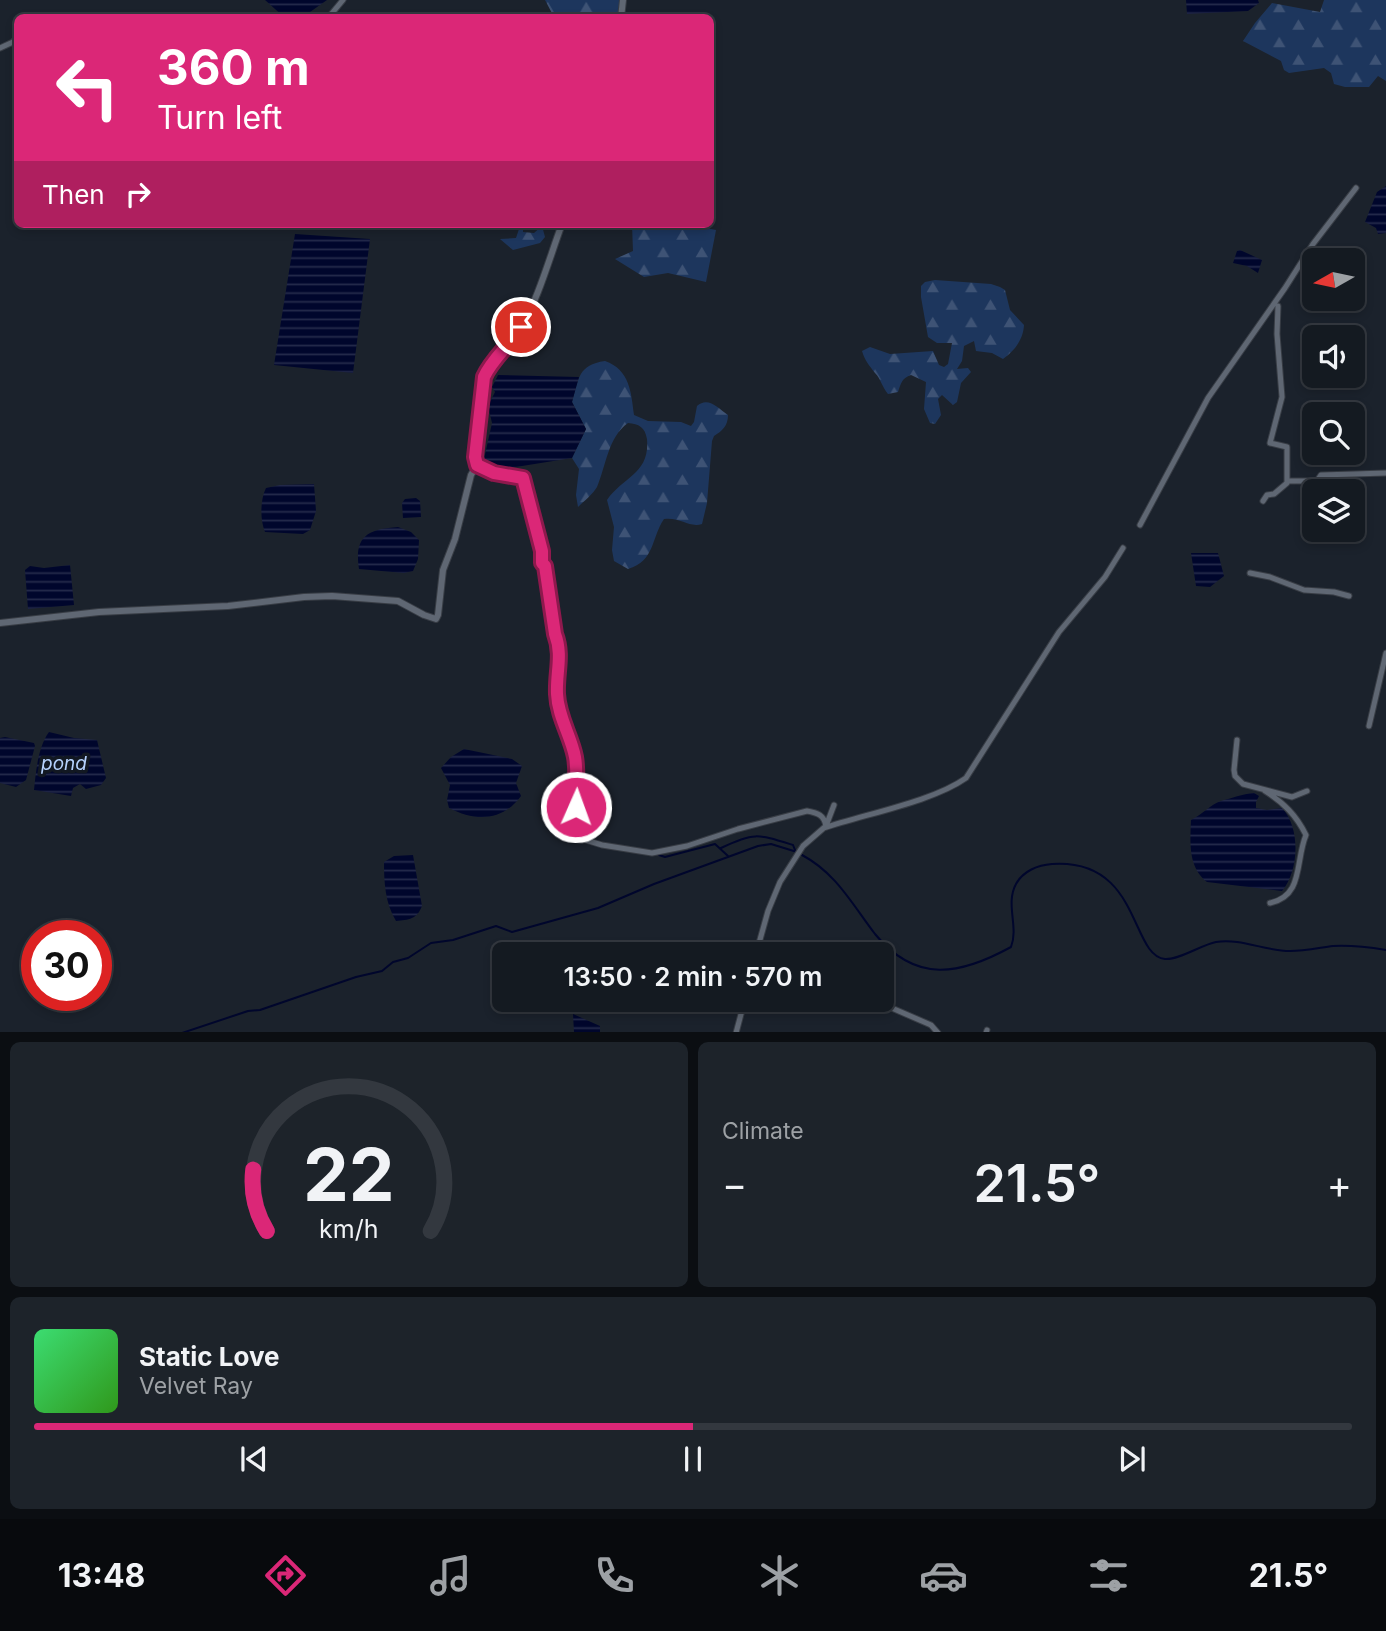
<!DOCTYPE html>
<html lang="en">
<head>
<meta charset="utf-8">
<style>
	:root { --surface:#141a21; --page:#1d232a; --text:#f1f3f6; --muted:#9da1a5; --line:#33383f; --accent:#db2777 }
	body { margin:0; font-family:Inter,sans-serif; background:var(--page); color:var(--text); height:100vh; display:flex; flex-direction:column; font-size:26px; white-space:nowrap }
	* { box-sizing:border-box; margin:0 }
	p { font-size:23px; color:var(--muted) }
	.icon { flex:none; width:38px; height:38px; fill:none; stroke:currentColor; stroke-width:2; stroke-linecap:round; stroke-linejoin:round }
	.map { position:relative; height:1032px; overflow:hidden }
	.sheet { display:flex; flex-direction:column; gap:10px; padding:10px; background:#0b0e12; flex:1 }
	.sheet>* { flex:none }
	.banner { position:absolute; left:14px; top:14px; width:700px; height:214px; border-radius:10px; box-shadow:0 4px 10px #0003,0 0 0 2px var(--line); background:#db2777; color:#fff; overflow:hidden }
	.needle { width:46px; rotate:261deg }
	.buttons { position:absolute; left:1302px; top:248px; display:grid; gap:14px }
	.buttons a { display:grid; place-items:center; width:63px; height:63px; border-radius:10px; background:var(--surface); box-shadow:0 4px 10px #0003,0 0 0 2px var(--line); font-size:35px }
	.speed { position:absolute; left:21px; top:920px; display:flex; gap:14px; font-size:35px; font-weight:700; text-align:center }
	.speed>* { display:grid; place-content:center; width:91px; height:91px; border-radius:50%; background:var(--surface); box-shadow:0 4px 10px #0003,0 0 0 2px var(--line); line-height:1 }
	.speed .limit { border:10px solid #d22; background:#fff; color:#111 }
	.pin { position:absolute; display:grid; place-items:center; width:60px; height:60px; color:#fff; margin:-30px; border:4px solid #fff; border-radius:50%; box-shadow:0 2px 7px #0007 }
	.me { position:absolute; width:77px; margin:-38px; rotate:2deg; stroke-linejoin:round; filter:drop-shadow(0 0 5px #0008) }
	.turn { display:flex; align-items:center; gap:24px; height:147px; padding:0 28px; font-size:32px }
	.turn .icon { width:91px; height:91px; stroke-width:2.5 }
	.turn b { display:block; font-size:49px; line-height:60px }
	.then { display:flex; align-items:center; height:66px; padding:0 28px; background:#0003; gap:14px; font-size:26px }
	.big { font-size:52px; font-weight:600; line-height:1.1 }
	.sheet .widget { flex:1; display:flex; flex-direction:column; justify-content:center; gap:10px; min-width:0; padding:0 24px; border-radius:10px; background:var(--page) }
	.sheet .dial { align-items:center; gap:0 }
	.dial svg { height:182px; overflow:visible; fill:none; stroke:var(--line); stroke-width:7; stroke-linecap:round; text-anchor:middle }
	.dial text { fill:var(--text); stroke:none }
	.song { display:flex; align-items:center; gap:21px }
	.cover { width:84px; height:84px; border-radius:10px; background:linear-gradient(135deg,hsl(140 70% 55%),hsl(110 70% 35%)) }
	.played { height:7px; border-radius:4px; background:linear-gradient(90deg,var(--accent) 50%,var(--line) 50%) }
	.keys { display:flex; justify-content:space-around; direction:ltr }
	.heat { display:flex; justify-content:space-between; align-items:center; font-size:38px; direction:ltr }
	.sheet .tiles { flex:1; display:grid; gap:10px; grid-template-columns:1fr 1fr }
	.widget:last-child { grid-column:span 2 }
	.trip { position:absolute; left:492px; top:942px; width:402px; height:70px; border-radius:10px; background:var(--surface); box-shadow:0 4px 10px #0003,0 0 0 2px var(--line); font-weight:600; line-height:70px; text-align:center }
	.tab-bar { display:flex; height:112px; justify-content:space-around; align-items:center; background:#080a0d; color:var(--muted) }
	.tab-bar .icon { width:49px; height:49px }
	.tab-bar .selected { color:var(--accent) }
	.tab-bar b { font-size:32px; color:var(--text) }
	.map>svg:first-child { display:block }
</style>
</head>
<body>
<div class="map">
<svg width="1386" height="1033" viewBox="0 0 1386 1033">
	<defs>
		<pattern id="forest-firs" width="22" height="20" patternUnits="userSpaceOnUse" patternTransform="scale(1.75)"><rect width="22" height="20" fill="#1d365d"/><path d="M5 1l3.5 6h-7zM16 11l3.5 6h-7z" fill="#3e5375"/></pattern>
		<pattern id="water-rules" width="6" height="5" patternUnits="userSpaceOnUse" patternTransform="scale(1.75)"><rect width="6" height="5" fill="#00062c"/><path d="M0 2.5h6" fill="none" stroke="#252b4b"/></pattern>
	</defs>
	<rect width="100%" height="100%" fill="#1b222c"/>
	<path fill="url(#forest-firs)" d="M545,0H620L617,18L554,17Z
		M1324,0H1386V81L1378,76L1369,87H1345L1334,84L1331,73L1324,68L1289,73L1284,70L1281,61L1243,41L1255,23L1272,3L1320,12Z
		M502,224H523V232L534,233L542,226L545,237L540,243L513,250L500,239L516,238L520,226Z
		M632,224H685L716,230L706,282L668,273L644,277L615,259L633,251Z
		M935,280L991,284L1000,287L1005,290L1010,310L1024,325C1023,340 1015,350 1003,359L992,353L976,351L974,341L964,346L962,361L957,369L968,368L971,372L961,383L957,402L953,405L942,395L938,399L941,415L935,424L930,423L924,409L926,382L911,375C902,378 901,383 898,392L888,394C882,387 881,379 875,373C869,365 865,361 862,351L870,347L890,354L933,351L939,365L944,367L948,364L952,343H937L928,337L921,297V286L925,282Z
		M605,361C630,370 631,392 634,415L648,421L681,422L691,426L694,422L697,406C708,396 718,408 728,415C728,426 722,431 714,436L712,441L707,503L702,524C689,528 681,517 664,519C651,538 655,561 628,569L614,561L612,550L614,527L607,500C624,476 650,474 647,439C645,427 639,424 628,423C608,437 606,466 597,487C593,494 584,501 578,507L576,495L579,469L572,458L586,429L572,402C579,378 578,365 605,361Z"/>
	<path fill="url(#water-rules)" d="M265,0H327L303,17L285,18Z
		M1186,0H1258L1259,3L1248,11L1187,14Z
		M1386,186V233L1378,234L1376,228L1365,222L1377,192Z
		M295,234L370,239L353,373L274,365Z
		M1240,250L1262,260L1258,273L1247,266L1233,263L1237,251Z
		M498,375L579,377L572,402L586,429L572,458L503,469L484,459L492,423L488,406L495,392L492,387Z
		M314,484L316,511L310,530L303,534L265,532C260,520 260,500 266,488L280,485Z
		M416,498L420,501L421,517L403,518L402,503L405,499Z
		M398,527L411,532L419,540L418,559L413,571L404,573L359,569C354,537 367,529 398,527Z
		M1191,553H1218L1224,576L1210,587L1196,586Z
		M70,565L74,605L28,609L25,570L30,566L44,568Z
		M49,732L74,738L97,740L106,778L101,785L86,789L80,784L73,788L71,796L34,790C36,771 38,747 49,732Z
		M5,737L34,743L35,746L26,780L16,787L0,783V738Z
		M464,749L512,759L522,766L516,783L521,796C503,821 476,822 449,808L447,800L450,785L441,768L451,757Z
		M1254,793L1259,796L1256,802V808L1267,810L1282,808C1301,828 1299,871 1282,891L1207,882C1188,867 1190,843 1191,820C1202,815 1211,804 1221,801C1232,798 1242,794 1254,793Z
		M413,855L422,906C417,919 409,920 396,921C385,903 384,882 384,862L394,856Z
		M573,1014L600,1026V1032H574Z"/>
	<g fill="none" stroke-linecap="round" stroke-linejoin="round">
		<path stroke="#00062c" stroke-width="2" d="M721,848C754,832 758,834 793,845L795,850
			M659,855L665,857L715,844L728,856
			M802,855C836,873 852,904 875,934C916,984 960,975 1011,947C1019,927 1005,904 1016,884C1023,871 1038,865 1052,864C1141,858 1130,956 1165,959C1179,960 1201,945 1216,942C1241,938 1265,951 1290,951C1304,951 1318,948 1333,946C1351,945 1368,947 1386,950
			M182,1033L248,1011L260,1010L356,977L382,971L393,962L408,958L431,943L453,940L496,926L512,932L598,908L654,884L758,846L771,844L797,852"/>
		<defs>
			<path id="minor" d="M328,18L343,0
				M0,48L13,42L18,36
				M477,465L494,473L523,478L542,551V563L545,566L555,634C563,655 556,672 557,693C558,721 576,744 577,773C578,795 573,816 579,838L602,845L652,853L687,846L738,829L807,811C818,813 824,815 826,826
				M1287,481H1317L1321,475L1386,473
				M1263,501L1267,495L1274,494L1287,483V447L1270,443L1282,397L1277,334L1278,306
				M1140,525L1208,398L1285,288L1313,244L1356,188
				M1250,573L1270,577L1304,590L1334,592L1349,596
				M1369,726L1386,653
				M1237,740L1234,770L1235,776L1243,784L1292,797L1307,791
				M1265,791C1284,803 1296,815 1306,835C1295,861 1304,896 1270,903
				M824,828C865,814 932,802 966,778L1059,632L1105,577L1123,548
				M758,947L787,954
				M756,954L768,911L780,882L803,846L826,826L834,805
				M871,999L931,1025L938,1033
				M736,1033L745,999
				M986,1033L987,1030"/>
			<path id="tertiary" d="M621,18L623,0
				M0,623L99,612L228,606L304,597L332,596L398,601L424,615L436,619L438,615L443,570L455,539L471,475L477,465L475,457L483,377C492,359 510,347 520,330C539,297 549,259 562,224"/>
		</defs>
		<use href="#minor" stroke="#383d45" stroke-width="7"/>
		<use href="#tertiary" stroke="#383d45" stroke-width="8"/>
		<use href="#minor" stroke="#5f6773" stroke-width="5"/>
		<use href="#tertiary" stroke="#5f6773" stroke-width="6"/>
	</g>
	<g fill="none" stroke-linecap="round" stroke-linejoin="round">
		<defs>
			<path id="route" d="M521,327C510,345 492,359 484,377L475,457L477,465L494,473L523,478L542,551V563L545,566L555,634C563,655 556,672 557,694C558,717 571,736 575,757C578,774 575,790 576,807"/>
		</defs>
		<use href="#route" stroke="#8e194d" stroke-width="18"/>
		<use href="#route" stroke="#db2777" stroke-width="12"/>
	</g>
	<g text-anchor="middle" stroke-width="7" stroke-linejoin="round" paint-order="stroke">
		<g font-size="19" font-style="italic" fill="#b5d1fc" stroke="#121822">
			<text x="64" y="770">pond</text>
		</g>
	</g>
</svg>
<div class="buttons">
<a><svg class="needle" viewBox="-14 -14 28 28"><path d="M0-13l5 13h-10z" fill="#e53935"/><path d="M0 13l5-13h-10z" fill="#9da1a5"/></svg></a>
<a><svg class="icon" aria-label="sound" viewBox="0 0 24 24"><path d="M4 9h4l5-4v14l-5-4H4zM17 9q2 3 0 6"/></svg></a>
<a><svg class="icon" aria-label="search" viewBox="0 0 24 24"><circle cx="10" cy="10" r="6"/><path d="M15 15l6 6"/></svg></a>
<a><svg class="icon" aria-label="layers" viewBox="0 0 24 24"><path d="M12 4l9 5-9 5-9-5zM3 14l9 5 9-5"/></svg></a>
</div>
<div class="speed"><div class="limit">30</div></div>
<div class="pin" style="left:521px;top:327px;background:#d93025"><svg class="icon" aria-label="arrive" viewBox="0 0 24 24"><path d="M6 21V4h12l-3 4 3 4H6"/></svg></div>
<svg class="me" style="left:576px;top:807px" viewBox="-20 -20 40 40"><circle r="17" fill="#db2777" stroke="#fff" stroke-width="3"/><path d="M0-11L8 9 0 5-8 9z" fill="#fff"/></svg>
<div class="trip">13:50 · 2 min · 570 m</div>
<div class="banner">
<div class="turn"><svg class="icon" aria-label="left" viewBox="0 0 24 24"><path d="M17 20v-9H6M10 6l-5 5 5 5"/></svg><div><b>360 m</b>Turn left</div></div>
<div class="then">Then<svg class="icon" aria-label="right" viewBox="0 0 24 24"><path d="M7 20v-9h11M14 6l5 5-5 5"/></svg></div>
</div>
</div>
<section class="sheet">
<div class="tiles">
<div class="widget dial"><svg viewBox="0 0 100 80">
<path d="M14 69A42 42 0 1 1 86 69"/>
<path d="M14 69A42 42 0 0 1 8 42" stroke="#db2777"/>
<text x="50" y="56" font-size="32" font-weight="700">22</text>
<text x="50" y="72" font-size="11">km/h</text>
</svg></div>
<div class="widget"><p>Climate</p>
<div class="heat"><a>−</a><b class="big">21.5°</b><a>+</a></div>
</div>
<div class="widget">
<div class="song"><i class="cover"></i><div><b>Static Love</b><p>Velvet Ray</p></div></div>
<div class="played"></div>
<div class="keys"><svg class="icon" aria-label="previous" viewBox="0 0 24 24"><path d="M18 5L8 12l10 7zM5 5v14"/></svg><svg class="icon" aria-label="pause" viewBox="0 0 24 24"><path d="M8 5v14M16 5v14"/></svg><svg class="icon" aria-label="next" viewBox="0 0 24 24"><path d="M6 5l10 7-10 7zM19 5v14"/></svg></div>
</div>
</div>
</section>
<nav class="tab-bar">
<b>13:48</b>
<svg class="icon selected" aria-label="directions" viewBox="0 0 24 24"><path d="M12 3l9 9-9 9-9-9zM9 14v-3h6M13 9l2 2-2 2"/></svg>
<svg class="icon" aria-label="music" viewBox="0 0 24 24"><path d="M9 18V5l10-2v13"/><circle cx="6" cy="18" r="3"/><circle cx="16" cy="16" r="3"/></svg>
<svg class="icon" aria-label="phone" viewBox="0 0 24 24"><path d="M5 4h4l2 5-3 2q2 4 5 5l2-3 5 2v4C11 20 4 13 5 4z"/></svg>
<svg class="icon" aria-label="climate" viewBox="0 0 24 24"><path d="M12 3v18M4 7l16 10M4 17L20 7"/></svg>
<svg class="icon" aria-label="car" viewBox="0 0 24 24"><path d="M5 17H2v-5l4-1 3-4h7l3 4 3 1v5h-3M9 17h6M6 11h13"/><circle cx="7" cy="17" r="2"/><circle cx="17" cy="17" r="2"/></svg>
<svg class="icon" aria-label="filters" viewBox="0 0 24 24"><path d="M4 7h16M4 17h16"/><circle cx="9" cy="7" r="2"/><circle cx="15" cy="17" r="2"/></svg>
<b>21.5°</b>
</nav>
</body>
</html>
